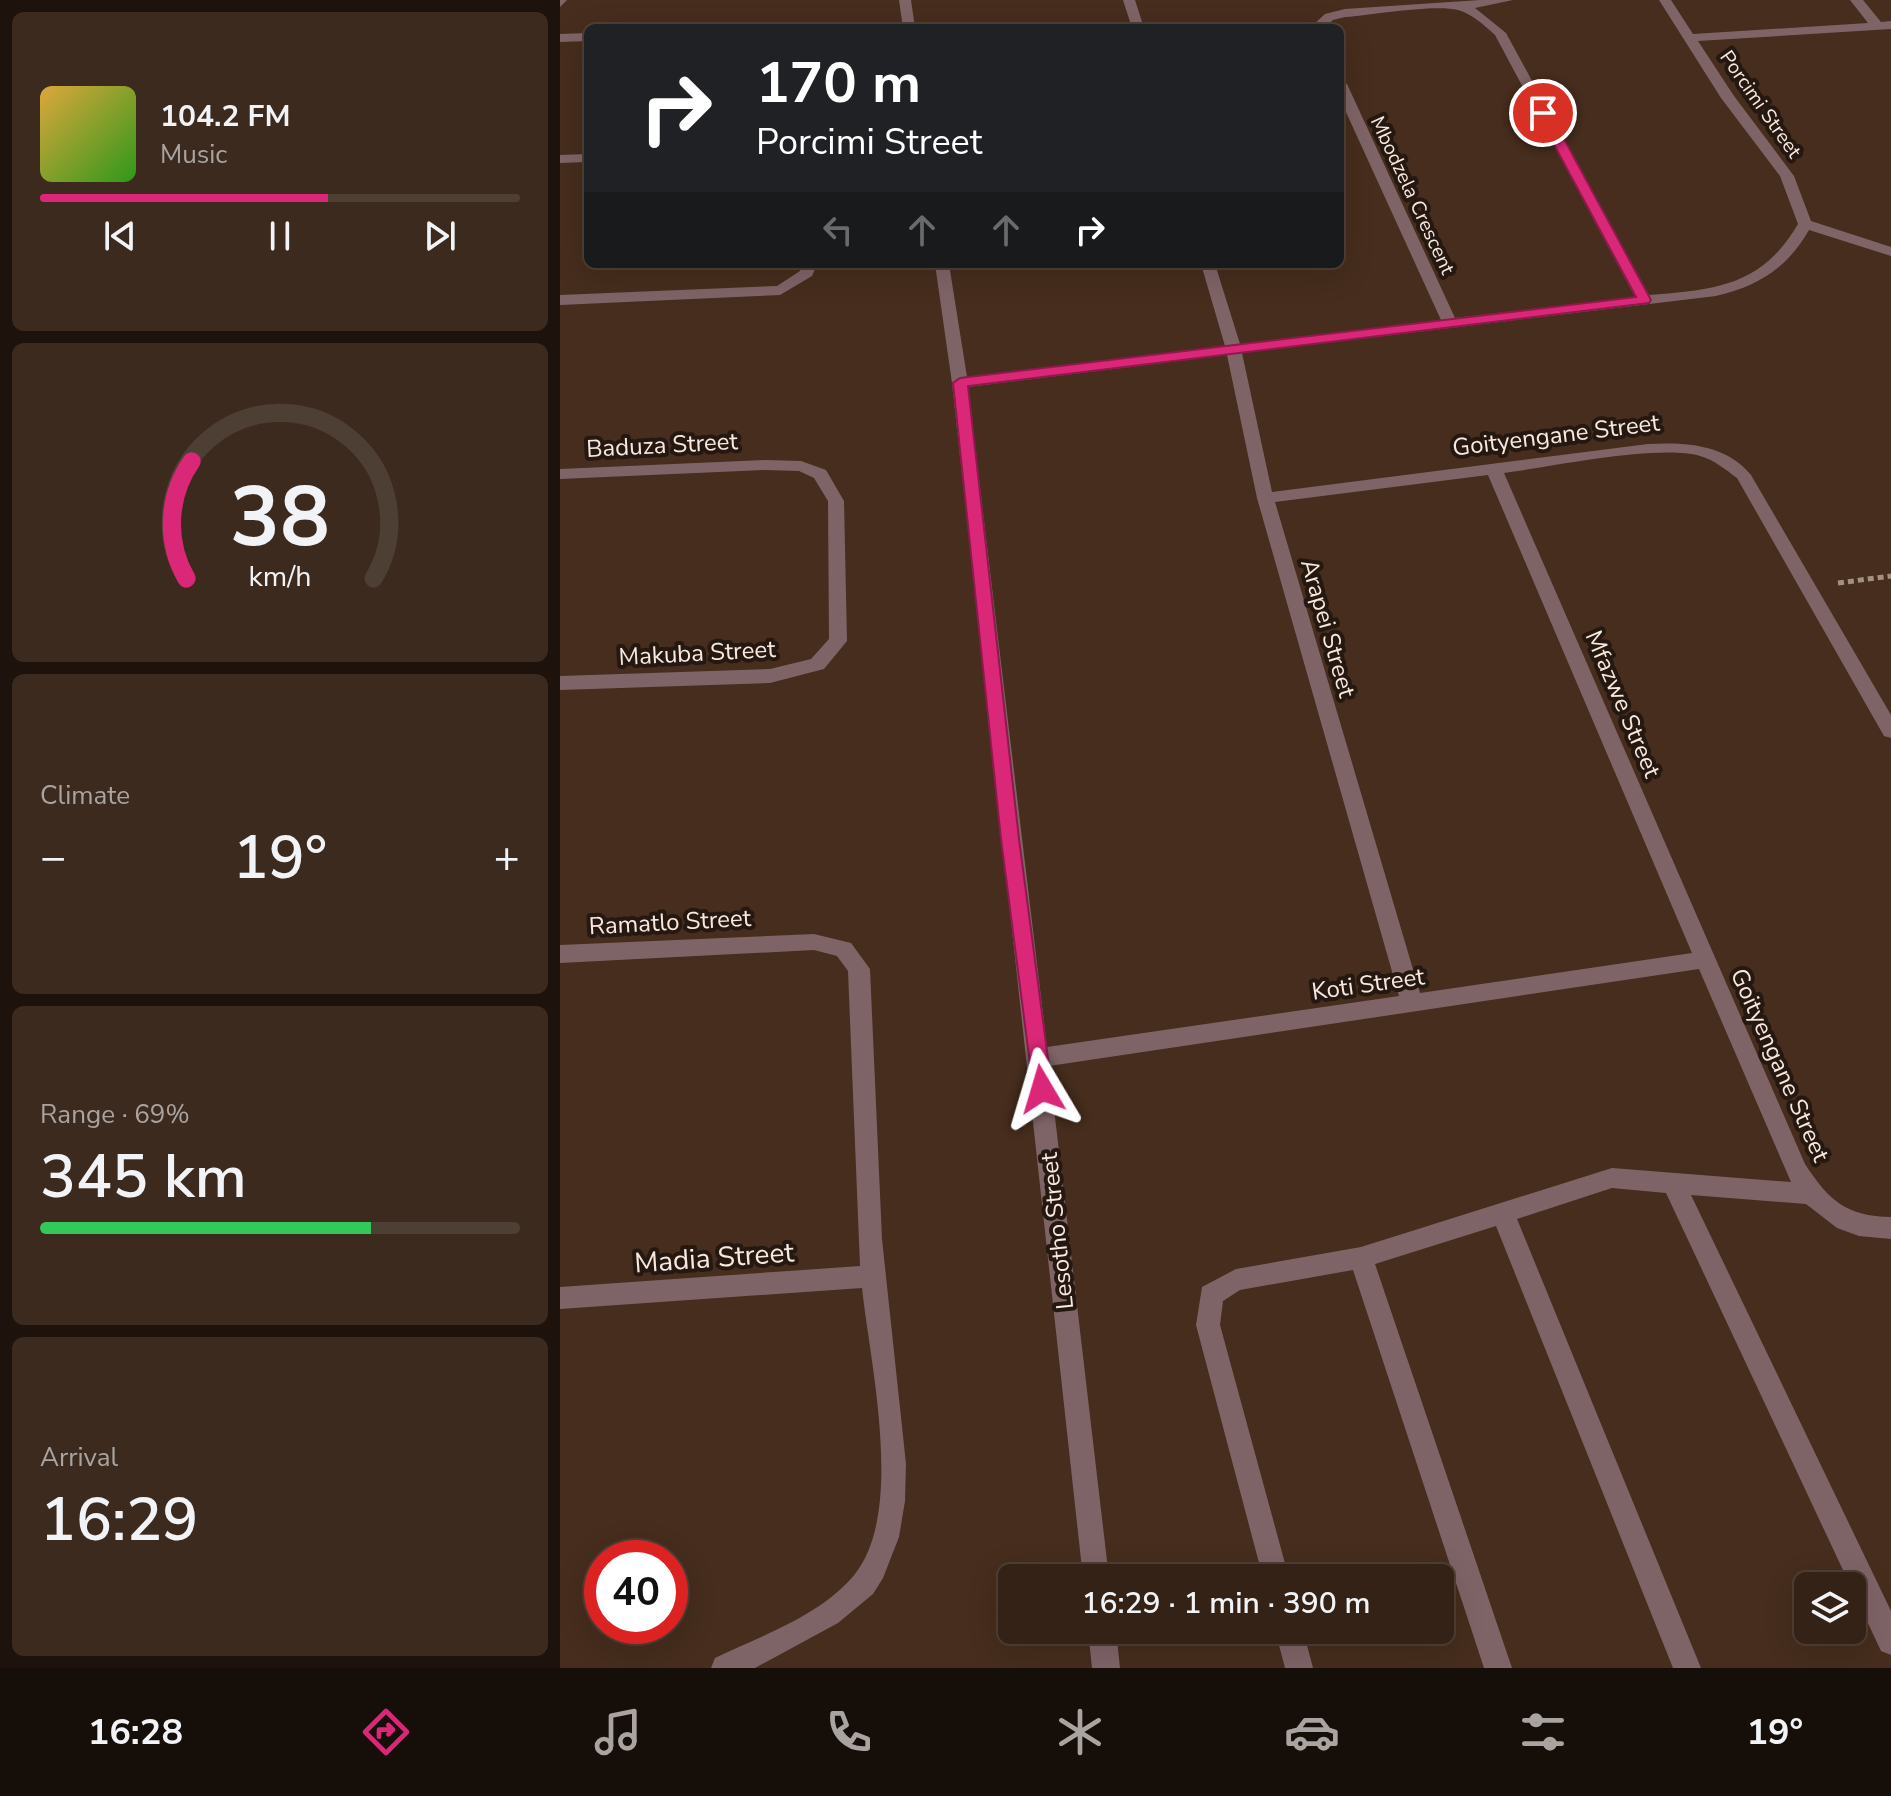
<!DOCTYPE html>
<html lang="en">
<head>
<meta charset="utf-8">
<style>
	:root { --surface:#342216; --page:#3c2a1f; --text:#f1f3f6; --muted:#a9a4a1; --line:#4e3f35; --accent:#db2777 }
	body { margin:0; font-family:"Nunito Sans",sans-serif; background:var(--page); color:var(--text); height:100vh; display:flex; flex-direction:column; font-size:30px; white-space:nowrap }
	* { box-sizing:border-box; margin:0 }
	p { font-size:26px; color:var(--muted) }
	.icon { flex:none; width:44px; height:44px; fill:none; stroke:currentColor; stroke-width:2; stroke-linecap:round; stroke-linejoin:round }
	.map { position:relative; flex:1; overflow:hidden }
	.panel { display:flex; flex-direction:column; gap:12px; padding:12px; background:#1d130c; width:560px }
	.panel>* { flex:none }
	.top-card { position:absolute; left:24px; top:24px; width:760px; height:244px; border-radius:12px; box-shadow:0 8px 32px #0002,0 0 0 2px var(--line); background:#202124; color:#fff; overflow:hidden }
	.tools { position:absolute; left:1234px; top:1572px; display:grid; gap:16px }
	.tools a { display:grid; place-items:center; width:72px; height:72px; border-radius:12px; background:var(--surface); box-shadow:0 8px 32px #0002,0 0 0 2px var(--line); font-size:40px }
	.speed { position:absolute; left:24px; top:1540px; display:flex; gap:16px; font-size:40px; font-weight:700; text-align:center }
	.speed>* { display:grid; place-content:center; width:104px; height:104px; border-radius:50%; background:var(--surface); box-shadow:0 8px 32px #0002,0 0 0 2px var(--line); line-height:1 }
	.speed .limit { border:12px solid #d22; background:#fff; color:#111 }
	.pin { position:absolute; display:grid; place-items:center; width:68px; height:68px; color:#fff; margin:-34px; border:4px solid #fff; border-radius:50%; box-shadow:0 2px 8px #0007 }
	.me { position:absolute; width:88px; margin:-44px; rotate:353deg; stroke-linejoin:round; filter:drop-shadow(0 0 6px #0008) }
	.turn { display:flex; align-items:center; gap:28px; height:168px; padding:0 40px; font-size:36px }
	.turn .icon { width:104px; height:104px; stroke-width:2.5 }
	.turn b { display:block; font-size:56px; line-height:68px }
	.lanes { display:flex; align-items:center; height:76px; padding:0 40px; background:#0003; justify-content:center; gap:40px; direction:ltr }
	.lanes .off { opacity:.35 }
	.big { font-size:60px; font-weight:600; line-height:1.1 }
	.panel .widget { flex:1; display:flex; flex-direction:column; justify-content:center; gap:12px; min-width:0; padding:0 28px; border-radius:12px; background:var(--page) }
	.panel .dial { align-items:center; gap:0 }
	.dial svg { height:208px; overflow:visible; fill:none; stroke:var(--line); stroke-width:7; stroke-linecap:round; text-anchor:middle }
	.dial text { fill:var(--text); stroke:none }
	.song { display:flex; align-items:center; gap:24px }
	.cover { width:96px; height:96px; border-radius:12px; background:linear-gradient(135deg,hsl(40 70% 55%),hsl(110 70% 35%)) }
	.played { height:8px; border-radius:4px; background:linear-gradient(90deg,var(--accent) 60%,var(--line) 60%) }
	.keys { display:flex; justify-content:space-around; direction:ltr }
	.heat { display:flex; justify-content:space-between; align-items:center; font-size:44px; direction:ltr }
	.charge { height:12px; border-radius:6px; background:linear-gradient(90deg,#34c759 69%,var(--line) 0) }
	.trip { position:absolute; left:438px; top:1564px; width:456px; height:80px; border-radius:12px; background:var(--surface); box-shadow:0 8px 32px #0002,0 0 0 2px var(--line); font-weight:600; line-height:80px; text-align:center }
	.dock { display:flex; height:128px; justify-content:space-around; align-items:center; background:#150e09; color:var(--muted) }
	.dock .icon { width:56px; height:56px }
	.dock .selected { color:var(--accent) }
	.dock b { font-size:36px; color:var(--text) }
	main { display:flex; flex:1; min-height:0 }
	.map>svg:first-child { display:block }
</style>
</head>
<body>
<main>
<section class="panel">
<div class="widget">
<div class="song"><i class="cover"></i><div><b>104.2 FM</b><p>Music</p></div></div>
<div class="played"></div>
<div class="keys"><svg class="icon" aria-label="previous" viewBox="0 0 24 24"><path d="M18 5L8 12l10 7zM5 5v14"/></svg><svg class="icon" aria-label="pause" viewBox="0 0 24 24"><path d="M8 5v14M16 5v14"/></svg><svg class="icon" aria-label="next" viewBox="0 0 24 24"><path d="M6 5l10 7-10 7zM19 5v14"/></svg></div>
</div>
<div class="widget dial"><svg viewBox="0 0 100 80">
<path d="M14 69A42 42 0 1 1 86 69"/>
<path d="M14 69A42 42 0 0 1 16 24" stroke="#db2777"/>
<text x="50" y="56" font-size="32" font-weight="700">38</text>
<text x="50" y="72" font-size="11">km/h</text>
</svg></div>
<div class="widget"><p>Climate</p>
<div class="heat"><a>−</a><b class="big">19°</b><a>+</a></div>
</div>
<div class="widget"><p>Range · 69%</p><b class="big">345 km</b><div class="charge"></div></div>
<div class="widget"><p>Arrival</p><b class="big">16:29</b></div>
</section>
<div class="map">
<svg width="1331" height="1668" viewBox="0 0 1331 1668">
	<rect width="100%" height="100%" fill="#462d1d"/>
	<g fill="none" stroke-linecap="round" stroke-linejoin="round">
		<path stroke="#a49083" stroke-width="5" stroke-dasharray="6 4" stroke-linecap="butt" d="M1278,583L1331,576"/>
		<path fill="#7f6467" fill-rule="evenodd" d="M0,0H7L0,7Z
			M339,0H351L355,28H343Z
			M563,0H575L584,28H572Z
			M920,0H953L915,8L946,33L1089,295C1155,290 1202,286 1238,224L1220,176L1161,98L1099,0H1111L1133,34L1308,23L1290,0H1303L1321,22L1331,21V29L1138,41L1174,96L1234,176L1251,221L1331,247V256L1249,230C1227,268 1199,286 1156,296L682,353L712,492L1088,444C1125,442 1166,444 1191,475L1331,715V738L1324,736L1177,478C1165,469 1154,460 1140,456C1099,444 990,467 944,473L1245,1164C1269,1201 1286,1216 1331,1217V1239L1299,1236L1277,1228L1246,1204L1131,1195L1331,1611V1655L1321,1651L1106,1193L1052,1188L957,1219L1141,1668H1113L936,1226L815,1264L952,1668H924L793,1270L680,1290L663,1301L660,1325L729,1578H703L636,1325L642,1287L676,1269L801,1247L1052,1168L1231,1182L1139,969L489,1066L549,1578H523L392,383L375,264H389L407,377L665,346L641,264H655L680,344L881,320L780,99V80L787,84L895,318L1075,297L935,35C924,25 912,14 898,10C874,4 813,15 785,17L773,20L764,28H750L765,14L785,9ZM667,355L697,498L839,996L487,1047L408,387ZM928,475L1132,953L860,993L715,502Z
			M257,22L261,23L262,28H206L212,24Z
			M28,33V41L0,42V34Z
			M28,154V162L0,163V155Z
			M243,264H257L252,276L220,295L0,305V295L217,286L240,271Z
			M206,460L241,461L266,470L284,501L287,641L264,669L210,683L0,690V676L210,669L251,659L269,639L268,501L254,478L239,471L206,470L0,479V469Z
			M254,934L291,943L310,969L322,1239L346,1464L345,1501L339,1537L323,1578L313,1594L278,1623L195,1668H151L155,1658C201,1636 262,1615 295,1574C345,1511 310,1363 302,1288L0,1309V1287L300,1266L288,971L277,956L254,950L0,963V945Z
			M528,1630H556L560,1668H532Z
			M715,1630H743L753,1668H725Z"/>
	</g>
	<path fill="#db2777" stroke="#8e194d" stroke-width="2" d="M983,109L990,113L1091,300L1089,303L408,386L459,839L492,1089L489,1095L482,1097L474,1095L441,839L393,383L400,378L1076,297L977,113Z"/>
	<g text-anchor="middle" stroke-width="8" stroke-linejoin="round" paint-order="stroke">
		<g font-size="20" fill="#f9e8de" stroke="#241811">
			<text transform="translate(1201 104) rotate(55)" y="7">Porcimi Street</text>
			<text transform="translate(853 195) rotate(65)" y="7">Mbodzela Crescent</text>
		</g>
		<g font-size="24" fill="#f9e8de" stroke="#241811">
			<text transform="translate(996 435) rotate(-7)" y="8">Goityengane Street</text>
			<text transform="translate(102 445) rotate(-3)" y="8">Baduza Street</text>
			<text transform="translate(768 628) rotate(74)" y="8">Arapei Street</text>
			<text transform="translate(137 653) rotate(-3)" y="8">Makuba Street</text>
			<text transform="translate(1063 704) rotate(67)" y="8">Mfazwe Street</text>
			<text transform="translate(110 922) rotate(-3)" y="8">Ramatlo Street</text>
			<text transform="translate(808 984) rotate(-8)" y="8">Koti Street</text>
			<text transform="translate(1220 1065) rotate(66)" y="8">Goityengane Street</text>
			<text transform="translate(497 1231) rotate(-96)" y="8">Lesotho Street</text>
		</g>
		<g font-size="28" fill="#f9e8de" stroke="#241811">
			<text transform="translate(154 1257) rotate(-4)" y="10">Madia Street</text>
		</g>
	</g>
</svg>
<div class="tools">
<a><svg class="icon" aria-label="layers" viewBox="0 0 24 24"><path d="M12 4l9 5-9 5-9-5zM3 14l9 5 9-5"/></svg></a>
</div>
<div class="speed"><div class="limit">40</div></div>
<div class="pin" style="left:983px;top:113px;background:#d93025"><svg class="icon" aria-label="arrive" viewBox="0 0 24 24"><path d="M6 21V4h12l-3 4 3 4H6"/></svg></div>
<svg class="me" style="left:482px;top:1089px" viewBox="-20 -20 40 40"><path d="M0-17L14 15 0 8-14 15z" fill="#db2777" stroke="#fff" stroke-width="4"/></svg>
<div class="trip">16:29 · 1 min · 390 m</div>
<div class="top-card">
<div class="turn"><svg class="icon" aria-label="right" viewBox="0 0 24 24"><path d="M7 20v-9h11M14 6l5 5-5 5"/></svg><div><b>170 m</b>Porcimi Street</div></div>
<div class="lanes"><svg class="icon off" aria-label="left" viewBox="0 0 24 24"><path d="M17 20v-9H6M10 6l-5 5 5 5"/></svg><svg class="icon off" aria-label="ahead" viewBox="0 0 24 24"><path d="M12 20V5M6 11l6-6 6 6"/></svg><svg class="icon off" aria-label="ahead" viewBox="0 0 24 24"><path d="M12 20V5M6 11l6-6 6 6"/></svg><svg class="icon" aria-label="right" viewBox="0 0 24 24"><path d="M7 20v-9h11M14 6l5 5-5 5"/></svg></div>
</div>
</div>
</main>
<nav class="dock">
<b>16:28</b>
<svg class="icon selected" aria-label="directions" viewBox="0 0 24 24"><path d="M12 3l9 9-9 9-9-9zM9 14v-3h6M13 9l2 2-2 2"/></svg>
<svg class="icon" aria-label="music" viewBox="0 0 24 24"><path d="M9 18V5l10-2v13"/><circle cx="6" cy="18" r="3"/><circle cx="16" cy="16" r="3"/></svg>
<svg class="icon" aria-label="phone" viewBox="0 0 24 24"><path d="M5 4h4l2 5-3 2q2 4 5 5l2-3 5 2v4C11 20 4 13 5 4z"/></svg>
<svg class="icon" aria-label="climate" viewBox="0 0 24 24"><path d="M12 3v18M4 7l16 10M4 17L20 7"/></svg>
<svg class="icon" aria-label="car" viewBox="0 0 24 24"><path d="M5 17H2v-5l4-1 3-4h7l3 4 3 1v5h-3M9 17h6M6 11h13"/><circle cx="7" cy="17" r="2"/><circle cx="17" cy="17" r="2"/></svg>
<svg class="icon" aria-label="filters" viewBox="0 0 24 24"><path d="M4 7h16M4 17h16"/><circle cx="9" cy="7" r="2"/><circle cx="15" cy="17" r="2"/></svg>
<b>19°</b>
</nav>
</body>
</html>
